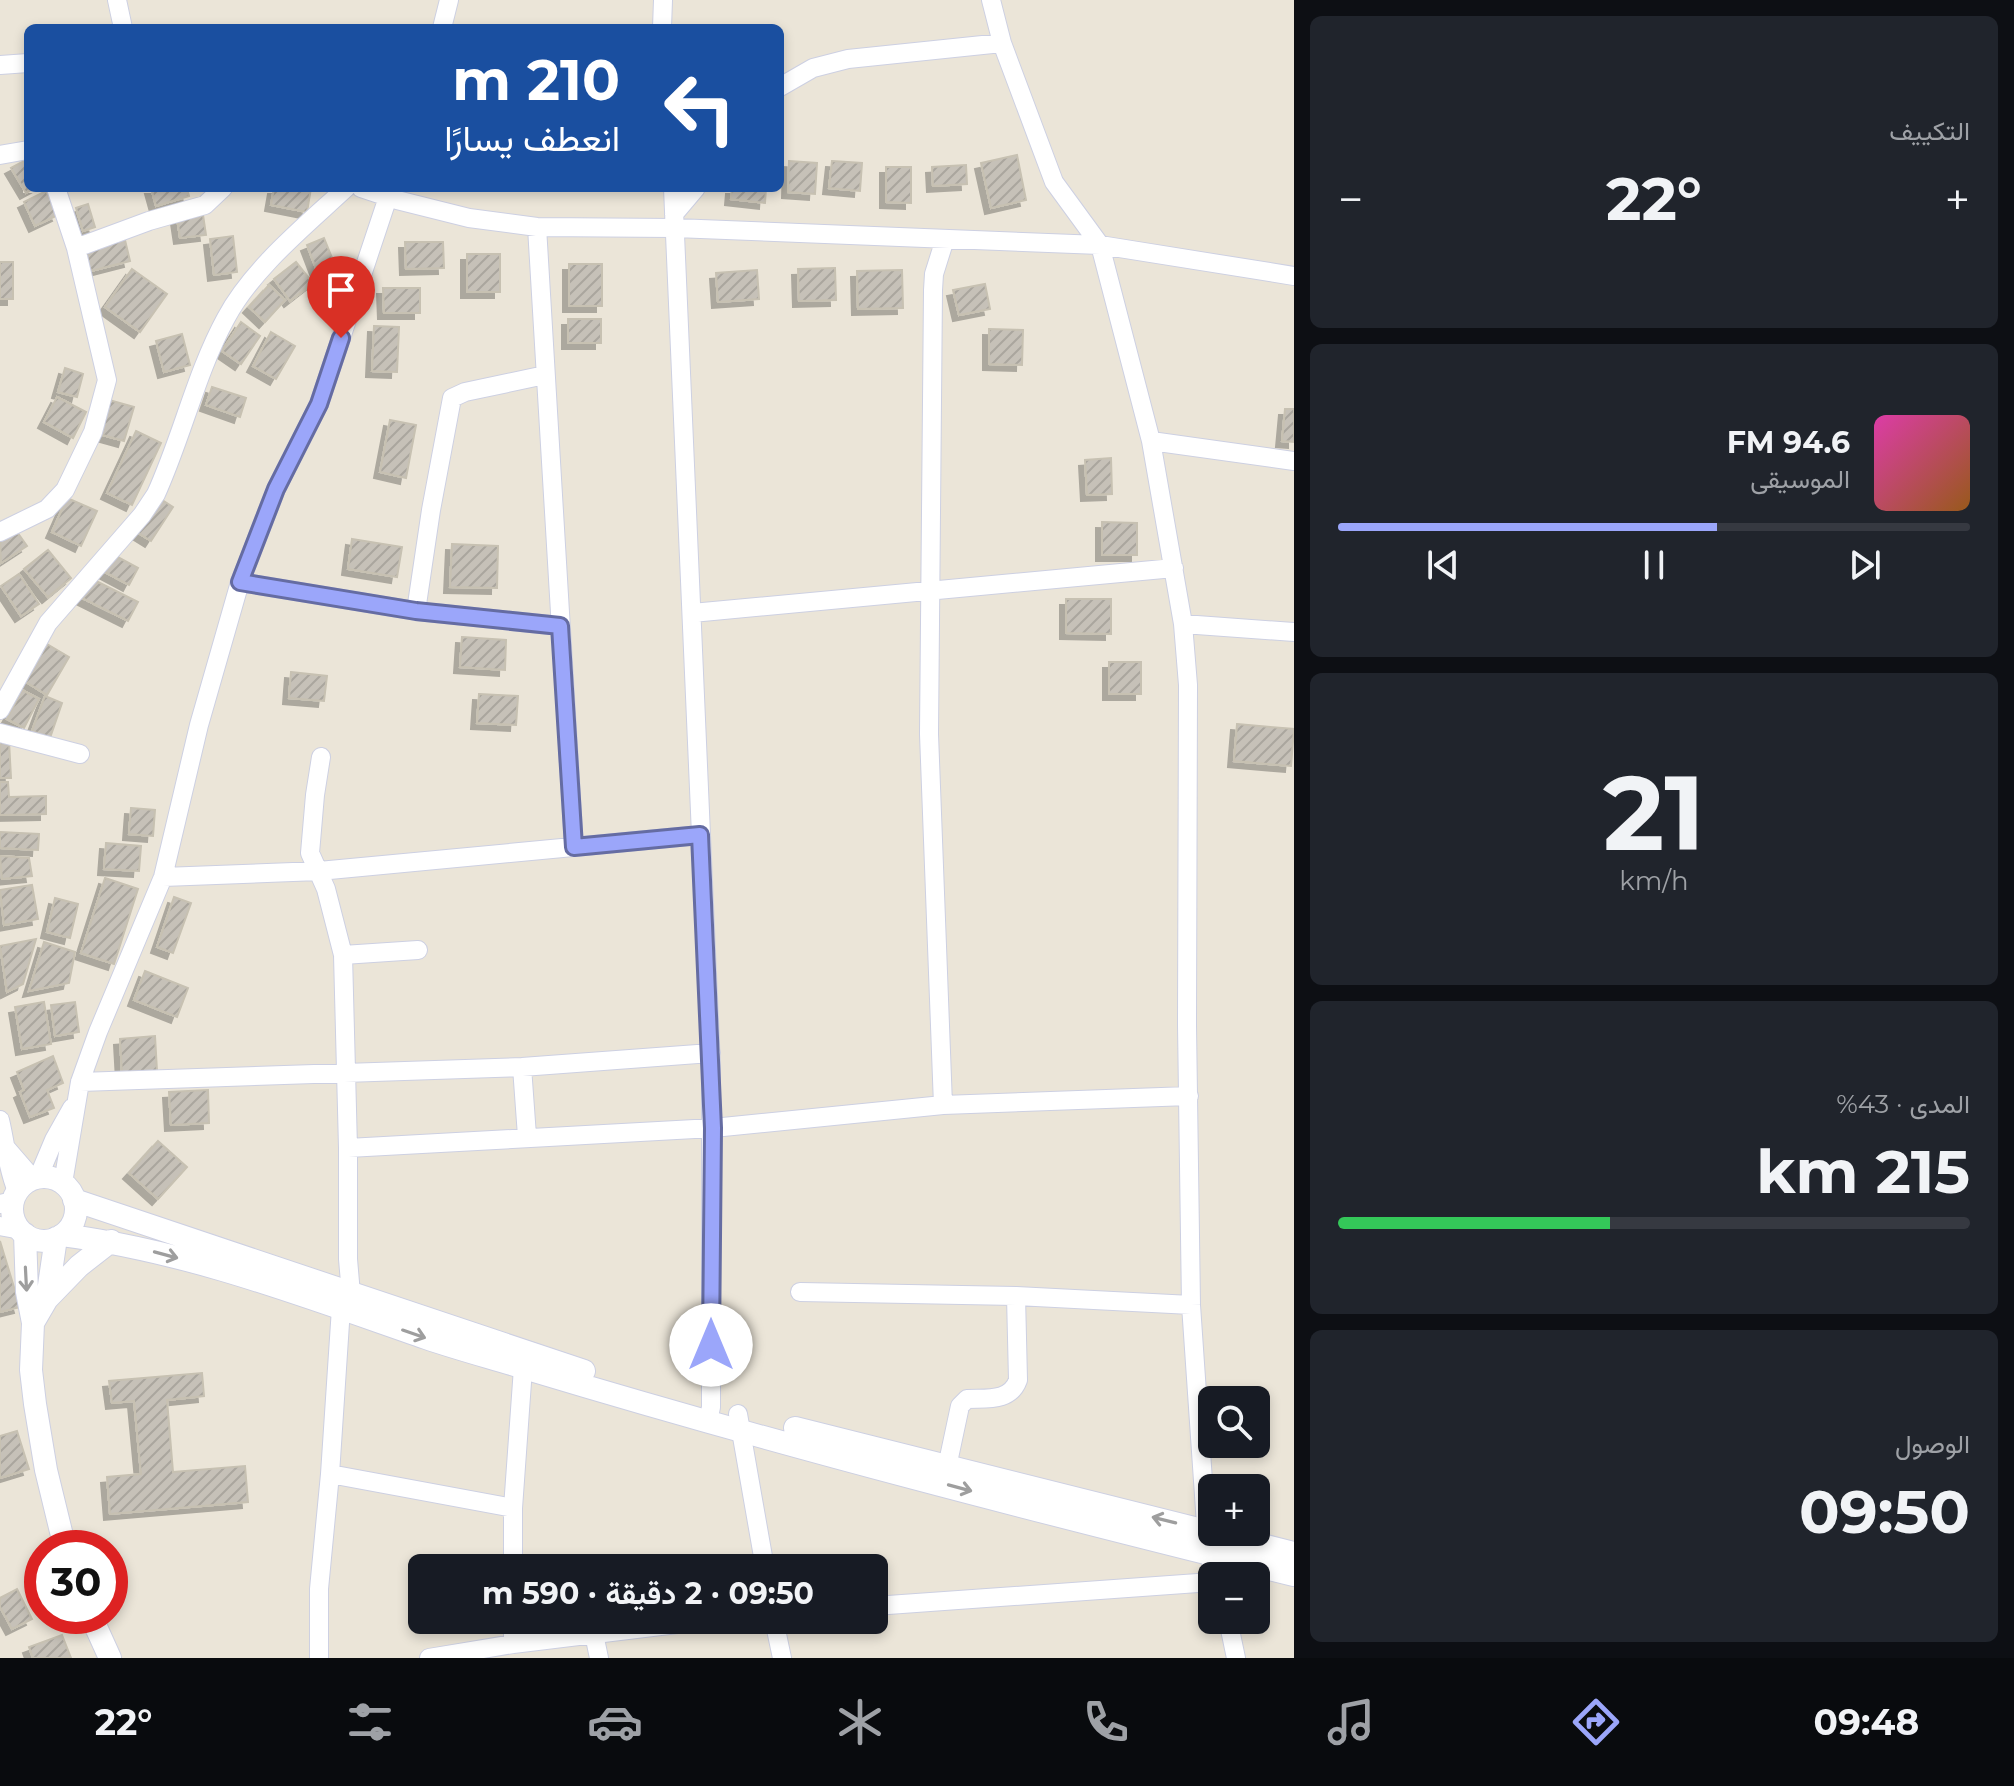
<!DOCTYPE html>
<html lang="ar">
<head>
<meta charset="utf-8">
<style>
	:root { --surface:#171b24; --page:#20242c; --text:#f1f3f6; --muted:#9ea1a6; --line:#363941; --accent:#9ba6fa }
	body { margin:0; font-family:Montserrat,Vazirmatn,sans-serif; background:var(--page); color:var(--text); direction:rtl; height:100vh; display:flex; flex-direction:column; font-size:30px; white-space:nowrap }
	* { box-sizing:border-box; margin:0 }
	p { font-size:26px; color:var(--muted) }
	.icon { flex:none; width:44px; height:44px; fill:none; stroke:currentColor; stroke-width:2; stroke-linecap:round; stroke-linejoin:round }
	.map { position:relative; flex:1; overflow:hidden; direction:ltr }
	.side { display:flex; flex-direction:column; gap:16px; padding:16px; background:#0d0f14; width:720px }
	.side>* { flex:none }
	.top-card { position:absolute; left:24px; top:24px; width:760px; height:168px; border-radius:12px; box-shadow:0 4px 12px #0003; direction:rtl; background:#1a4fa0; color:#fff; overflow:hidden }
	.fabs { position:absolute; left:1198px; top:1386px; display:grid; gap:16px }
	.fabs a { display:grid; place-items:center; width:72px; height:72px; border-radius:12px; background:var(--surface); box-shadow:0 4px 12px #0003; font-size:40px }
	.speed { position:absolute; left:24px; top:1530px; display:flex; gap:16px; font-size:40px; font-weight:700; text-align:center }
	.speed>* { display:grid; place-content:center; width:104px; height:104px; border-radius:50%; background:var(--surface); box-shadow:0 4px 12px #0003; line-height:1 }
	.speed .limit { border:12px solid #d22; background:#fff; color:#111 }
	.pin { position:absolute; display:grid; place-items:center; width:68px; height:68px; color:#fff; margin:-82px -34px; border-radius:50% 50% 50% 0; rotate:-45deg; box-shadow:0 0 8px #0007 }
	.pin .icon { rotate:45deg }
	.me { position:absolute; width:88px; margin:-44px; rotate:0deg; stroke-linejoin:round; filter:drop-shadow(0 0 6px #0008) }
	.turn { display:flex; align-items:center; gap:28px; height:168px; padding:0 32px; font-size:36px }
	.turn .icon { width:104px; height:104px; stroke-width:2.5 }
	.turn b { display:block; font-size:56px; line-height:68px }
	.big { font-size:60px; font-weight:700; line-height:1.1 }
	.side .card { flex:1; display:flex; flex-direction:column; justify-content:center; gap:12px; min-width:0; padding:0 28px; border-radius:12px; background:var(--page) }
	.side .dial { align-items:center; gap:0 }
	.dial b { font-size:104px; line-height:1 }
	.song { display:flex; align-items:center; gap:24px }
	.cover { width:96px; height:96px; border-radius:12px; background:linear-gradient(135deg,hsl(320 70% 55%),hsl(30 70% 35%)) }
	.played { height:8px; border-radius:4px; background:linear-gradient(90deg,var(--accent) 60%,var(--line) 60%) }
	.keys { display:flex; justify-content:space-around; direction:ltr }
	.heat { display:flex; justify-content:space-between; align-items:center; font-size:44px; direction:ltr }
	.charge { height:12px; border-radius:6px; background:linear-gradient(90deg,#34c759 43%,var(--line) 0) }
	.trip { position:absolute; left:408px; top:1554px; width:480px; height:80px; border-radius:12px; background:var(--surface); box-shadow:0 4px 12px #0003; font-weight:700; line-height:80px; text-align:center; direction:rtl }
	.menu { display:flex; height:128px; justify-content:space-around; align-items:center; background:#090b0e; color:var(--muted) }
	.menu .icon { width:56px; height:56px }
	.menu .selected { color:var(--accent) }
	.menu b { font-size:36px; color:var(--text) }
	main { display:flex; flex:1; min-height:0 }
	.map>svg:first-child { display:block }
</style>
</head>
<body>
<main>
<section class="side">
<div class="card"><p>التكييف</p>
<div class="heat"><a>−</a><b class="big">22°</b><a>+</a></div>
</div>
<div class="card">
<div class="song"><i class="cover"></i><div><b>94.6 FM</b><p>الموسيقى</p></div></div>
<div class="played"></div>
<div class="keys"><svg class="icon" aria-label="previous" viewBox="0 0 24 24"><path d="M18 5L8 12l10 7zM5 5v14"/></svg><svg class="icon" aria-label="pause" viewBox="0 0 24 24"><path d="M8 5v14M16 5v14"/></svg><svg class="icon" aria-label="next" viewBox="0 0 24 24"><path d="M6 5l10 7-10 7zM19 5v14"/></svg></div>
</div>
<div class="card dial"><b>21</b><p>km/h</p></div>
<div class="card"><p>المدى · 43%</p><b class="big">215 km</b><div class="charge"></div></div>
<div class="card"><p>الوصول</p><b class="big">09:50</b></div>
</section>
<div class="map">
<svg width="1294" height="1658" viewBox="0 0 1294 1658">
	<defs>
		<pattern id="building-hatch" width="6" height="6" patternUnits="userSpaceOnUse" patternTransform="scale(2)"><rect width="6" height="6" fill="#c6c1b8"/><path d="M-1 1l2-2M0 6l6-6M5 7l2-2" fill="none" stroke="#aaa69e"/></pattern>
		<filter id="shadow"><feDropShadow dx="-6" dy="6" stdDeviation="0" flood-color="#0004"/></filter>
	</defs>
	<rect width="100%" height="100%" fill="#ebe5d8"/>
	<path fill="url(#building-hatch)" stroke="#c7c1b2" stroke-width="2" filter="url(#shadow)" d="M1017,155L1026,200L991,208L981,163Z
		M28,159V188H35L26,193L11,168Z
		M789,161L817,163L815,194L788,192Z
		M832,161L862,163L860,191L829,188Z
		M966,165L967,184L933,186L932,167Z
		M886,167H911V203L886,202Z
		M151,188H187L189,196L156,206Z
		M274,188H311L307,212L271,205Z
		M732,188H766L765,203L731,199Z
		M46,191L58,215L35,226L24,202Z
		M88,204L95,227L83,231L76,208Z
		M203,215L206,235L180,238L177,218Z
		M124,236L130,261L91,271L84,246Z
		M233,236L237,272L214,275L210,239Z
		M324,238L343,285L325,292L307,245Z
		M405,242H443L444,268L406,269Z
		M467,254H500V292H467Z
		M0,262H13V299H0Z
		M296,262L313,283L290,301L274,279Z
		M569,264H602V306H569Z
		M835,268L836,300L799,301L798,269Z
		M132,269L167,294L140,332L105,307Z
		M757,270L759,299L718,302L716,273Z
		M902,270L903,308L858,309L857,271Z
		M985,284L990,309L959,315L953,290Z
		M269,285L285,300L265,322L249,307Z
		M383,288H420V313H384Z
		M568,319H601V343H568Z
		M241,322L260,336L241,364L222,351Z
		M374,326L399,327L397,372L372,371Z
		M989,329L1023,330L1022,365L989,364Z
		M271,332L295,346L276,379L253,366Z
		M182,334L190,365L164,372L156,341Z
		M65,368L83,374L77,397L58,392Z
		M212,387L246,398L240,417L206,405Z
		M57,397L86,412L73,438L44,422Z
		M109,400L134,407L124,441L99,434Z
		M1285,409H1294V442L1282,441Z
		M390,420L416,425L406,478L380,472Z
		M136,431L161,443L132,505L107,493Z
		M1111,458L1112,494L1087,495L1085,460Z
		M156,496L173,507L151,541L135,531Z
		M67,498L97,511L81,546L52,532Z
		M1102,522L1137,523V555H1102Z
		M15,529L27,546L1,563L0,539Z
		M352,539L402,547L397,577L348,569Z
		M452,544L498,546L497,588L450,587Z
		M48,550L71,578L48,597L24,569Z
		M112,554L138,568L129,585L103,571Z
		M19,574L39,604L21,616L1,586Z
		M88,577L138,602L128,621L78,596Z
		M1066,599H1111V634L1066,633Z
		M462,637L506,640L505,670L460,667Z
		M47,644L69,657L47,695L26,682Z
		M1109,662H1141V694H1109Z
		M291,672L327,676L324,701L289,698Z
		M22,690L39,699L24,728L7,719Z
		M479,694L518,696L516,725L477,723Z
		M45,696L62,703L50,738L32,731Z
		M1237,724L1294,729L1291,766L1234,761Z
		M9,741L11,778H0V742Z
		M0,782H8L9,797L46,796V814L0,815Z
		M131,808L155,810L153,836L129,834Z
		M0,832L39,834L38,850L0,848Z
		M106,843L141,846L139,871L104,869Z
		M0,856L29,858L32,876L2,879Z
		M105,878L138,889L114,964L81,953Z
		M32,885L38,919L4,925L0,890Z
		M174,897L191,903L173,953L157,947Z
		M55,898L78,904L70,938L47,932Z
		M36,939L23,984L7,992L0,946Z
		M44,942L75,952L69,983L29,991Z
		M145,971L188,988L177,1017L134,1000Z
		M44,1002L51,1044L22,1049L15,1007Z
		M75,1002L79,1032L55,1036L51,1005Z
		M155,1036L157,1071L122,1074L120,1039Z
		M53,1056L63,1083L47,1090L54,1108L30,1117L20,1092L24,1090L17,1072Z
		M208,1090L209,1123L171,1125L169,1092Z
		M158,1141L187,1167L158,1199L129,1173Z
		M0,1241L20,1307L0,1312Z
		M202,1373L204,1396L167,1400L173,1472L245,1466L248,1502L110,1514L107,1477L141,1474L134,1401L112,1403L109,1381Z
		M17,1431L29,1469L0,1478V1436Z
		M17,1589L32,1619L12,1629L0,1607V1598Z
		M62,1635L71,1658H33L29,1647Z"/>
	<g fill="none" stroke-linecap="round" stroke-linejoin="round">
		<defs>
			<path id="minor" d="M117,0L123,28
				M991,0L1002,43L1054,182L1100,245L1151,441L1183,624L1188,685L1187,1025L1191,1305L1208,1554L1217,1576
				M442,28L449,0
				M662,28L663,0
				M0,65L28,63
				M780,87L813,68L848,59L1002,43
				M0,155L28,150
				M361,188L397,200L469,218L537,227L675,228L1100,245L1294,276
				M673,188L711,1066V1407L708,1422
				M674,214L696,188
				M537,227L574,847
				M76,248L149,221L205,205L223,188
				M1151,441L1294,461
				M0,532L47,509L65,490L93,432L107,380L76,248L56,188
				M240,582L416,611L560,626
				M416,611L431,510L452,398L465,392L545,375
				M692,613L1174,568
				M1183,624L1294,632
				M0,710L48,623L142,515L156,494C182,437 196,373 226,318C252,269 305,226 346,188
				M0,733L80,754
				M321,757L315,795L310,853L326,889L343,955L348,1148V1259L351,1294
				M163,877L319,871L700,835
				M343,955L418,950
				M522,1067L527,1136
				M80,1082L522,1067L711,1053
				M943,1105L929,734L933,290L934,274L945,239
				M0,1120C6,1145 7,1168 17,1191
				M348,1148L713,1128L943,1105L1189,1096
				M7,1149L33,1179
				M38,1178L54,1140L72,1108
				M63,1183L80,1082L98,1032L163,877L199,725L240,582L276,489L319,404L388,197
				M0,1204L13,1201
				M0,1226L21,1230
				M800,1292L1016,1296L1191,1305
				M738,1414L765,1568
				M947,1467L960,1406L967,1399C987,1398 1010,1402 1018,1380L1016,1296
				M330,1474L513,1508
				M513,1568V1508L523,1368
				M874,1606L1212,1582
				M513,1620V1644
				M774,1620L782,1658
				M1228,1620L1236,1658
				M594,1634L599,1658
				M319,1658V1589L330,1474L341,1308
				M429,1658L513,1644L710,1620"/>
			<path id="tertiary" d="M12 1209a32 32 0 1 1 64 0a32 32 0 1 1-64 0Z
				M74,1200L584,1371
				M25,1234L27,1292L33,1323L31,1370L35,1404L46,1470L65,1548
				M62,1235C188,1251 307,1297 426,1338C461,1350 496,1359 531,1370C783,1446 1039,1512 1294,1575
				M47,1299L79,1266L111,1241
				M33,1323L47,1299L56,1238
				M795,1428L1294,1553
				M91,1616L110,1658"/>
		</defs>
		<use href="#minor" stroke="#cdd0e2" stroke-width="20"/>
		<use href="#tertiary" stroke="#cdd0e2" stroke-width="24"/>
		<use href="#minor" stroke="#fff" stroke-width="18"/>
		<use href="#tertiary" stroke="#fff" stroke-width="22"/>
	</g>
	<defs><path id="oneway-shaft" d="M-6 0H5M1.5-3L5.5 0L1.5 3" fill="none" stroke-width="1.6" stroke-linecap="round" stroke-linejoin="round" transform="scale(2)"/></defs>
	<g stroke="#9e9e9e">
		<use href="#oneway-shaft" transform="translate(166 1255) rotate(15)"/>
		<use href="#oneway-shaft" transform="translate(26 1279) rotate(87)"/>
		<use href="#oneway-shaft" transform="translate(414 1334) rotate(19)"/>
		<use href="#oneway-shaft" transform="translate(960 1488) rotate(15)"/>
		<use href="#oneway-shaft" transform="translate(1164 1520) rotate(-166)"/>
	</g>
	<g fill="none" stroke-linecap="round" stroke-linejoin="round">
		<defs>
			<path id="route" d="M341,338L319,404L276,489L240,582L416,611L560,626L574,847L700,835L713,1128L711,1345"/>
		</defs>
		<use href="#route" stroke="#656ca2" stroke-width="20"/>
		<use href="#route" stroke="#9ba6fa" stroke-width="14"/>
	</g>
</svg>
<div class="fabs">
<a><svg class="icon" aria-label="search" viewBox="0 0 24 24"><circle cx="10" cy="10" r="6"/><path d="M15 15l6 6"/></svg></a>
<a>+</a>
<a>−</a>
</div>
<div class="speed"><div class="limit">30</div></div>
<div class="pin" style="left:341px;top:338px;background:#d93025"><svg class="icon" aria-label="arrive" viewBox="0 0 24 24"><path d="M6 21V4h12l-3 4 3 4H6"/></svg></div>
<svg class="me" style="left:711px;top:1345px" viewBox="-20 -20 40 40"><circle r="19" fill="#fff"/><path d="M0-13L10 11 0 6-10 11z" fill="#9ba6fa"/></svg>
<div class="trip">09:50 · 2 دقيقة · 590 m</div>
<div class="top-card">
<div class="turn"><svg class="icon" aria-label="left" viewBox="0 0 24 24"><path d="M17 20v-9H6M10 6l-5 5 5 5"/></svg><div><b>210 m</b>انعطف يسارًا</div></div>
</div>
</div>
</main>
<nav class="menu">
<b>09:48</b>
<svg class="icon selected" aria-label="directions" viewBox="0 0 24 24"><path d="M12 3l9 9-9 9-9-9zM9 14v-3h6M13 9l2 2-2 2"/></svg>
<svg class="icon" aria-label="music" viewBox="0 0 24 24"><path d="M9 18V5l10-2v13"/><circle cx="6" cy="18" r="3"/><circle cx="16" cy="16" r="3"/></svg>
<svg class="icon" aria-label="phone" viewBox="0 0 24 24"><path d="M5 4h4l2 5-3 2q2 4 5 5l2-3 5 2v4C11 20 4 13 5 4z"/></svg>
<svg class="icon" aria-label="climate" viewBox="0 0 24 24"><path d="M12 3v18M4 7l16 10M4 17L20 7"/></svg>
<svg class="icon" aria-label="car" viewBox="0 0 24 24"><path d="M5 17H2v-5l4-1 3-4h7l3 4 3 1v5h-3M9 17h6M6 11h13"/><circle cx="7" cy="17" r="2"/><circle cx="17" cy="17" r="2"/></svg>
<svg class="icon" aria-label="filters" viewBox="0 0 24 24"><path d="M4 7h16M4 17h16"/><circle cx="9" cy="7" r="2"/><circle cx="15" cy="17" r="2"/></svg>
<b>22°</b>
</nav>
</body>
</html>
